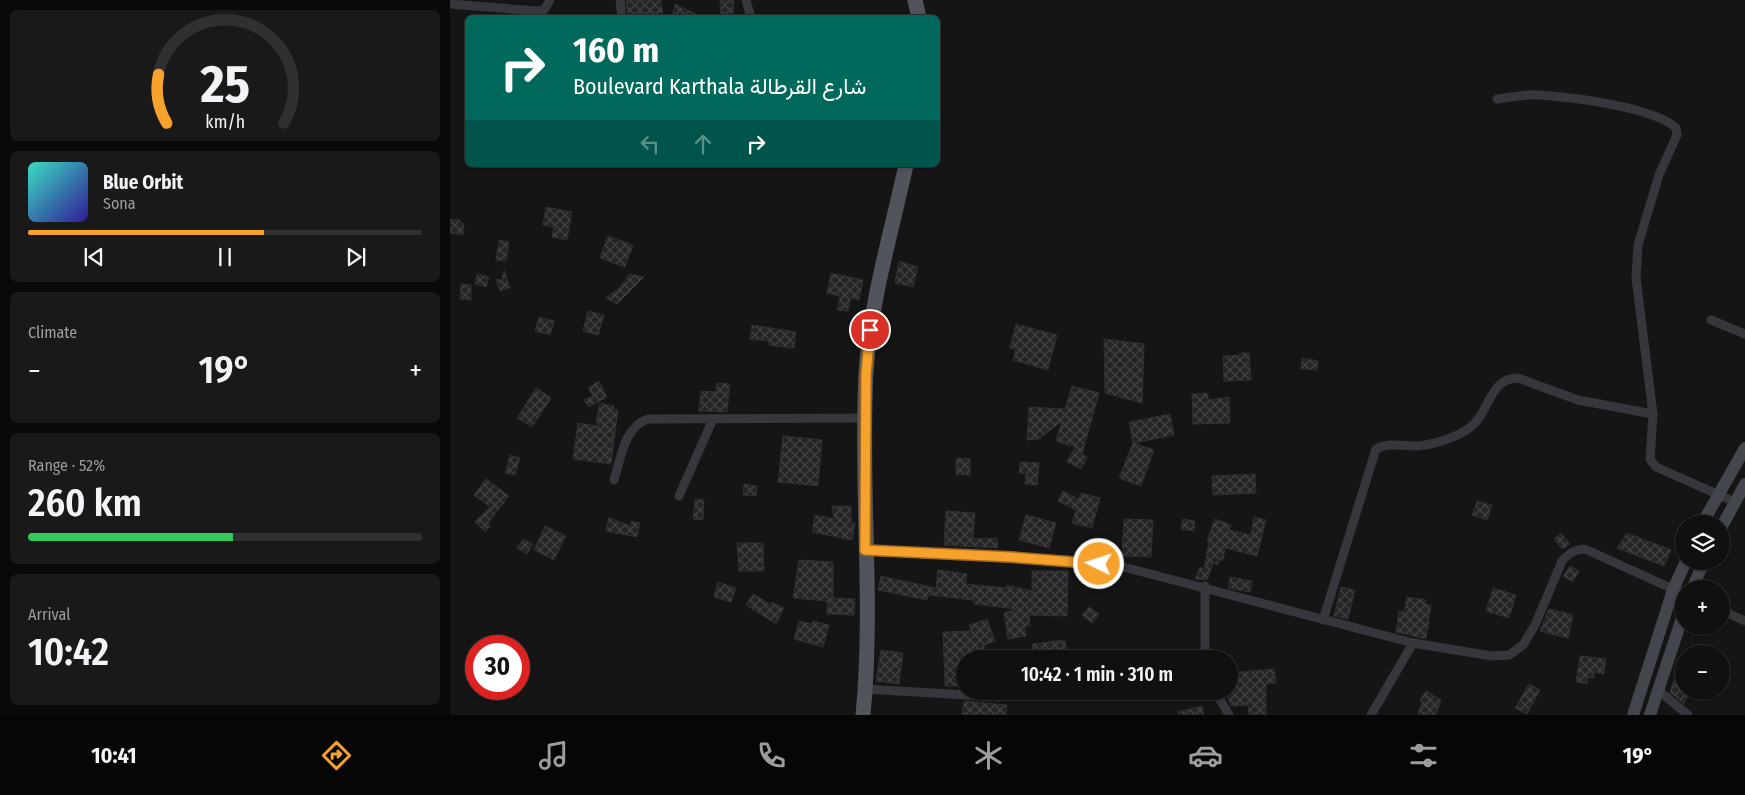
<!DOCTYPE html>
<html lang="en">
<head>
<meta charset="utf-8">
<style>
	:root { --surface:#101010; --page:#191919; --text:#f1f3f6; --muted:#9c9d9f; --line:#303030; --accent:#f6a22d }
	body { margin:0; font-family:"Fira Sans Condensed",Vazirmatn,sans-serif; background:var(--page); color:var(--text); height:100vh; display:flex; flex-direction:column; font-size:19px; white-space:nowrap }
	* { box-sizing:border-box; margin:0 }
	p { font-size:16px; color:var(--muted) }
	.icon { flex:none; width:28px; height:28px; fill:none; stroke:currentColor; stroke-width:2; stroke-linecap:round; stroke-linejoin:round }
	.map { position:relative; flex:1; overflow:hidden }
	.details { display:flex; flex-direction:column; gap:10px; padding:10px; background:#090909; width:450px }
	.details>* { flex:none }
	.banner { position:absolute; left:15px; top:15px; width:475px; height:152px; border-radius:8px; box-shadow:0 1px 4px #0004,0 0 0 1px var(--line); background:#00695c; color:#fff; overflow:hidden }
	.tools { position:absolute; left:1225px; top:515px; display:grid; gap:10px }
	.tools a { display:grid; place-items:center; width:55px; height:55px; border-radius:50%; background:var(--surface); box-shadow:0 1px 4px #0004,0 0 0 1px var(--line); font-size:25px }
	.speed { position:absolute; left:15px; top:635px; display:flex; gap:10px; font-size:25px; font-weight:700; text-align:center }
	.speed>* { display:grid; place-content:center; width:65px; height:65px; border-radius:50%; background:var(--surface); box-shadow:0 1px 4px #0004,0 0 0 1px var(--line); line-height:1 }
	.speed .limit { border:8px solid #d22; background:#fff; color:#111 }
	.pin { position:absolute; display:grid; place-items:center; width:42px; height:42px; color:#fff; margin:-21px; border:2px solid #fff; border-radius:50%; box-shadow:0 1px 5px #0007 }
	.me { position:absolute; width:55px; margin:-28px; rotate:274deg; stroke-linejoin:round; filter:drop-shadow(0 0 4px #0008) }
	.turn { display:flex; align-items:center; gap:18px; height:105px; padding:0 25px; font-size:22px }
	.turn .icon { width:65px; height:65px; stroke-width:2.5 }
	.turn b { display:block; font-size:35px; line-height:42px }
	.lanes { display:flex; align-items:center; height:48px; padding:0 25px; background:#0003; justify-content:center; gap:25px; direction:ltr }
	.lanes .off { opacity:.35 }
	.big { font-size:38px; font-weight:600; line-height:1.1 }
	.details .tile { flex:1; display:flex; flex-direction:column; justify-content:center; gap:8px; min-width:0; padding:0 18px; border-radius:8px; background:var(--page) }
	.details .dial { align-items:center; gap:0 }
	.dial svg { height:130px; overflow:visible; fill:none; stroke:var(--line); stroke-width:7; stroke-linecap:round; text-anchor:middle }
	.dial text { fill:var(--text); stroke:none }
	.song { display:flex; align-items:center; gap:15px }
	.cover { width:60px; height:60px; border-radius:8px; background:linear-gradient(135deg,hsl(170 70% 55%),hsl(250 70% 35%)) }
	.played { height:5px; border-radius:2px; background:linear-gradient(90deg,var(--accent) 60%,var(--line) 60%) }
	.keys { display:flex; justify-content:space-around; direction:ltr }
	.heat { display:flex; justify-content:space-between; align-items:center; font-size:28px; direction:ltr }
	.charge { height:8px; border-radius:4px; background:linear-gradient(90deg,#34c759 52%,var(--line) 0) }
	.trip { position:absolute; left:506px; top:650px; width:282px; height:50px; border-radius:25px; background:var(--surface); box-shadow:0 1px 4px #0004,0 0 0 1px var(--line); font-weight:600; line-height:50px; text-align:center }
	.dock { display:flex; height:80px; justify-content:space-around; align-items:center; background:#060606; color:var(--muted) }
	.dock .icon { width:35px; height:35px }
	.dock .on { color:var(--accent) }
	.dock b { font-size:22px; color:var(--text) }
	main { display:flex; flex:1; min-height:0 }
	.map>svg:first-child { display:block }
</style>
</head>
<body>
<main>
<section class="details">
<div class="tile dial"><svg viewBox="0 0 100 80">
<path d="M14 69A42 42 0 1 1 86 69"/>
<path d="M14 69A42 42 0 0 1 9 39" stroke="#f6a22d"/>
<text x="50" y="56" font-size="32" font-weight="700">25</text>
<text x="50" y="72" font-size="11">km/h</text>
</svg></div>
<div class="tile">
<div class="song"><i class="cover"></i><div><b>Blue Orbit</b><p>Sona</p></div></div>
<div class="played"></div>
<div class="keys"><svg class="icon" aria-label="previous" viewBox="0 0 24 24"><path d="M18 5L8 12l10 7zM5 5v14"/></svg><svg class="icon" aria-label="pause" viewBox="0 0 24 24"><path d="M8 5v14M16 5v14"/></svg><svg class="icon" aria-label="next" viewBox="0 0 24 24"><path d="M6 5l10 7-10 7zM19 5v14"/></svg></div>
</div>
<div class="tile"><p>Climate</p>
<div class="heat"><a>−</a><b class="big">19°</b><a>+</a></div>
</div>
<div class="tile"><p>Range · 52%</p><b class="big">260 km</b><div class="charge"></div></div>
<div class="tile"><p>Arrival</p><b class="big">10:42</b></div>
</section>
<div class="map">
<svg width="1295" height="715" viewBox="0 0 1295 715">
	<defs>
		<pattern id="building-cross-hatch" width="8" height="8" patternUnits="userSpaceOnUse" patternTransform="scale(1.25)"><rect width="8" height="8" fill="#252528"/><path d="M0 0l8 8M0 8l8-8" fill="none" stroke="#424245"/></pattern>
	</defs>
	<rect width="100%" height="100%" fill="#151516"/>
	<path fill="url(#building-cross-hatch)" stroke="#2e2f33" d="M176,0H211L213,15L178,18Z
		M270,0H284L283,16H271Z
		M225,4L254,18H222Z
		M96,207L122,212L117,240L102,237L104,227L93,225Z
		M0,219L10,220V223L14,224L13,235L0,233Z
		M158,236L183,245L175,267L150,258Z
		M49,240L59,242L56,261L46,260Z
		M449,261L468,267L463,287L445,283Z
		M54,270L60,288L50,291L46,279L52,280Z
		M381,273L413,280L409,300L401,298L398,311L387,310L390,296L377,293Z
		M27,274L39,277L36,287L25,284Z
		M180,274L194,277L167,304L156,298L169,288Z
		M11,284L21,285V300L10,299Z
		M138,311L154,315L148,335L133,331Z
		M89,317L104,321L100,335L85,331Z
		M566,324L607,335L598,370L563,360L566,349L560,348Z
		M302,325L346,332L344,348L319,345V341L300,339Z
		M654,339L694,344L692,403L655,393Z
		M790,353H799L801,380L774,381L773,356L790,355Z
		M852,358L868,361L867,370L851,369Z
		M149,381L157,397L139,407L134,400L143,396L138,388Z
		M267,383L280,384L277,412L249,411L251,391L266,392Z
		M622,386L649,393L632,454L637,457L631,469L617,462L625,447L606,441L612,421L589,439L577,440L579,407L615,409Z
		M86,388L101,398L82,427L67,418Z
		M757,393L759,400L779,397L780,423L743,424L742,394Z
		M150,403L164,406L163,409L168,410L161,464L123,459L128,423L149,426L146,421Z
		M720,414L724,435L684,443L704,450L691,486L669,478L683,443L679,422Z
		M333,436L372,440L368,486L328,482Z
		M60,455L70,458L65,475L55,473Z
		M506,458L520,459V475L506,474Z
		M570,462L589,463L587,485L575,484L576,473H569Z
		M805,474L806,493L763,495L762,476Z
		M36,479L59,496L38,523L41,526L35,532L25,522L40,507L24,495Z
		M294,484L307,486L306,496L293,495Z
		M613,491L629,499L631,493L650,498L642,528L622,523L626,510L608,501Z
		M245,499L254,500L253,520L243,519Z
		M1027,501L1042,505L1037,520L1022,515Z
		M382,506H401V523H405L402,540L362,532L365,515L384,519Z
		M496,511L525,513L523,539L547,538L548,548L494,545Z
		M576,515L606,523L599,548L569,540Z
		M804,517L816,520L807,556L775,548L773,560H769L768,565L763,563L757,580L745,579L750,567L754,569L759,541L757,540L765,519L781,525L779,530L801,535Z
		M159,518L181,526V521L190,523L187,537L156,531Z
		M674,519L703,520L701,557L672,556Z
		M733,519L745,521L744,531L731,529Z
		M95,526L116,536L104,560L84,550Z
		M1111,533L1120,544L1114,548H1111L1104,539Z
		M1177,533L1221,550L1214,566L1167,548Z
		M73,539L83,544L77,554L67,548Z
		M287,543H313L314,571H289Z
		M349,560L383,562V598L405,599L404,615L377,614V601L343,598Z
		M1120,566L1129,571L1123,582L1113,576Z
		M488,570L517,574L515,584L557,588V585L582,591V571H618L617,616L579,615L580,626H575L576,636L558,639L554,613L566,609L524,604V600L478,595L477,600L428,590L431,576L486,588Z
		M780,577L802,581L800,592L778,588Z
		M268,582L286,588L281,602L264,597Z
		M891,587L905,590L898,619L884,616Z
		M1043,588L1066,595L1059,618L1036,611Z
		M303,594L320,604L321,602L334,608L326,624L296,605Z
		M957,597L976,600L975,604L981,605L976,639L946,632L949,611L954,612Z
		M639,607L649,614L642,623L632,615Z
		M1099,609L1123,615L1118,638L1090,631Z
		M537,619L545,641L534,645L535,659H515V686H495L493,632L521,631L519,625Z
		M349,621L362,624L363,621L379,625L373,647L344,639Z
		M615,640L618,659H584L582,644Z
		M431,650L453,653L449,684L426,681Z
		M1130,656L1156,659L1154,674L1144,672V678L1138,677L1137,684L1126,682Z
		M824,669L826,683L816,684V715H799L798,705L781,706L776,691H780V673Z
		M1225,677L1234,680V691H1240L1234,704L1220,692Z
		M1079,684L1090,690L1077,714L1065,708Z
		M976,691L991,700L986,715H968L972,701L970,700Z
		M514,701L557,705L556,715H512Z
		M752,706L754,715H729L728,712Z"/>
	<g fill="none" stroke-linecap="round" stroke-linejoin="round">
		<path stroke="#35373c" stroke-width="9" d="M170,0L172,18
			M296,0L301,18
			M0,4L87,11L94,10L100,0
			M1047,99C1061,97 1075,94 1089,95C1121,97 1204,107 1226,128L1227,135L1209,175L1188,245L1186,278L1203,414L1200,459L1206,467L1285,502
			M1261,320L1295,334
			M164,480C171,458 174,427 198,419L416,418
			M229,496L263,419
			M415,550L666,565L963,643L1042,656L1059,655L1073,645L1085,625L1112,561C1119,553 1124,550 1135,549L1234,594
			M755,586V659
			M1271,610L1295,621
			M873,620L926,449C938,442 953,446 967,446C982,445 1005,438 1018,429C1040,415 1038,378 1068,378L1128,400L1203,414
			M415,689L550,697
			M1208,690L1238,715
			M765,691L779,715
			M921,715L963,643"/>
		<path stroke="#43464c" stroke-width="12" d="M1252,524L1295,448
			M1271,528L1295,484
			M1242,589L1254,561
			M1183,715L1223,590L1236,561
			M1200,715L1234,612"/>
		<path stroke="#51545b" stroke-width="15" d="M465,0L469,18
			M413,715C424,602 410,487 416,373C420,303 441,234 456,165"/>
	</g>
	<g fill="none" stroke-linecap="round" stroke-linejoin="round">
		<defs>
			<path id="route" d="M420,330L416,374L415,550L561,557L649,564"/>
		</defs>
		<use href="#route" stroke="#a0691d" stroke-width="12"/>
		<use href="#route" stroke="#f6a22d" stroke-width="9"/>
	</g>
</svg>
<div class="tools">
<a><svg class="icon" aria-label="layers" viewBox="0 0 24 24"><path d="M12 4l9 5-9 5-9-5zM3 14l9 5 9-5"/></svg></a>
<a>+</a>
<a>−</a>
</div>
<div class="speed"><div class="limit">30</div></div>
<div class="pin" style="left:420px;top:330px;background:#d93025"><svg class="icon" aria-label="arrive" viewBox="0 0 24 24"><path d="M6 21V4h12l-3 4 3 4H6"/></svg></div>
<svg class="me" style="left:649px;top:564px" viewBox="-20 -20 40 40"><circle r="17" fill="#f6a22d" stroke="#fff" stroke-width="3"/><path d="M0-11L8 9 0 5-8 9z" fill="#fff"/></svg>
<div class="trip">10:42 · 1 min · 310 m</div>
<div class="banner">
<div class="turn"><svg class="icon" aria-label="right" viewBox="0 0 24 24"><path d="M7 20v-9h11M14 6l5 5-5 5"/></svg><div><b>160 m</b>Boulevard Karthala شارع القرطالة</div></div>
<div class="lanes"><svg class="icon off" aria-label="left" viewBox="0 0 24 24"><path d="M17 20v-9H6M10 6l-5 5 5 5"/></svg><svg class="icon off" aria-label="ahead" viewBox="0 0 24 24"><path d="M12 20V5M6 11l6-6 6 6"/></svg><svg class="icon" aria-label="right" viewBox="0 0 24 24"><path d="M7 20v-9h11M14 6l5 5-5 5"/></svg></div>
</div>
</div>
</main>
<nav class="dock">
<b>10:41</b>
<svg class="icon on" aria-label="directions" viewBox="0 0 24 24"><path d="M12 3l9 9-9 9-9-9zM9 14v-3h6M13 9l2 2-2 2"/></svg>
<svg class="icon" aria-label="music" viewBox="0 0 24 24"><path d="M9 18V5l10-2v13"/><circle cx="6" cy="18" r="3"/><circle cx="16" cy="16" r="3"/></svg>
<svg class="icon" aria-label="phone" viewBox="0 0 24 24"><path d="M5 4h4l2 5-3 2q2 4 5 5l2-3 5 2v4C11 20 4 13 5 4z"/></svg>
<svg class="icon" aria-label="climate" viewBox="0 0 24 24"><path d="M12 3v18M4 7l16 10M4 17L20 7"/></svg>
<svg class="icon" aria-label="car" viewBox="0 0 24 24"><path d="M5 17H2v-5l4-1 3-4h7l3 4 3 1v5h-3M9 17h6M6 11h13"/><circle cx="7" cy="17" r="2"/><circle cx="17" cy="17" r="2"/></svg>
<svg class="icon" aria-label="filters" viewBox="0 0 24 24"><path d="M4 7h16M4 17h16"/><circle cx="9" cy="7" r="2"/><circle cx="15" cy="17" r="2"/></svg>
<b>19°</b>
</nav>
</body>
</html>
